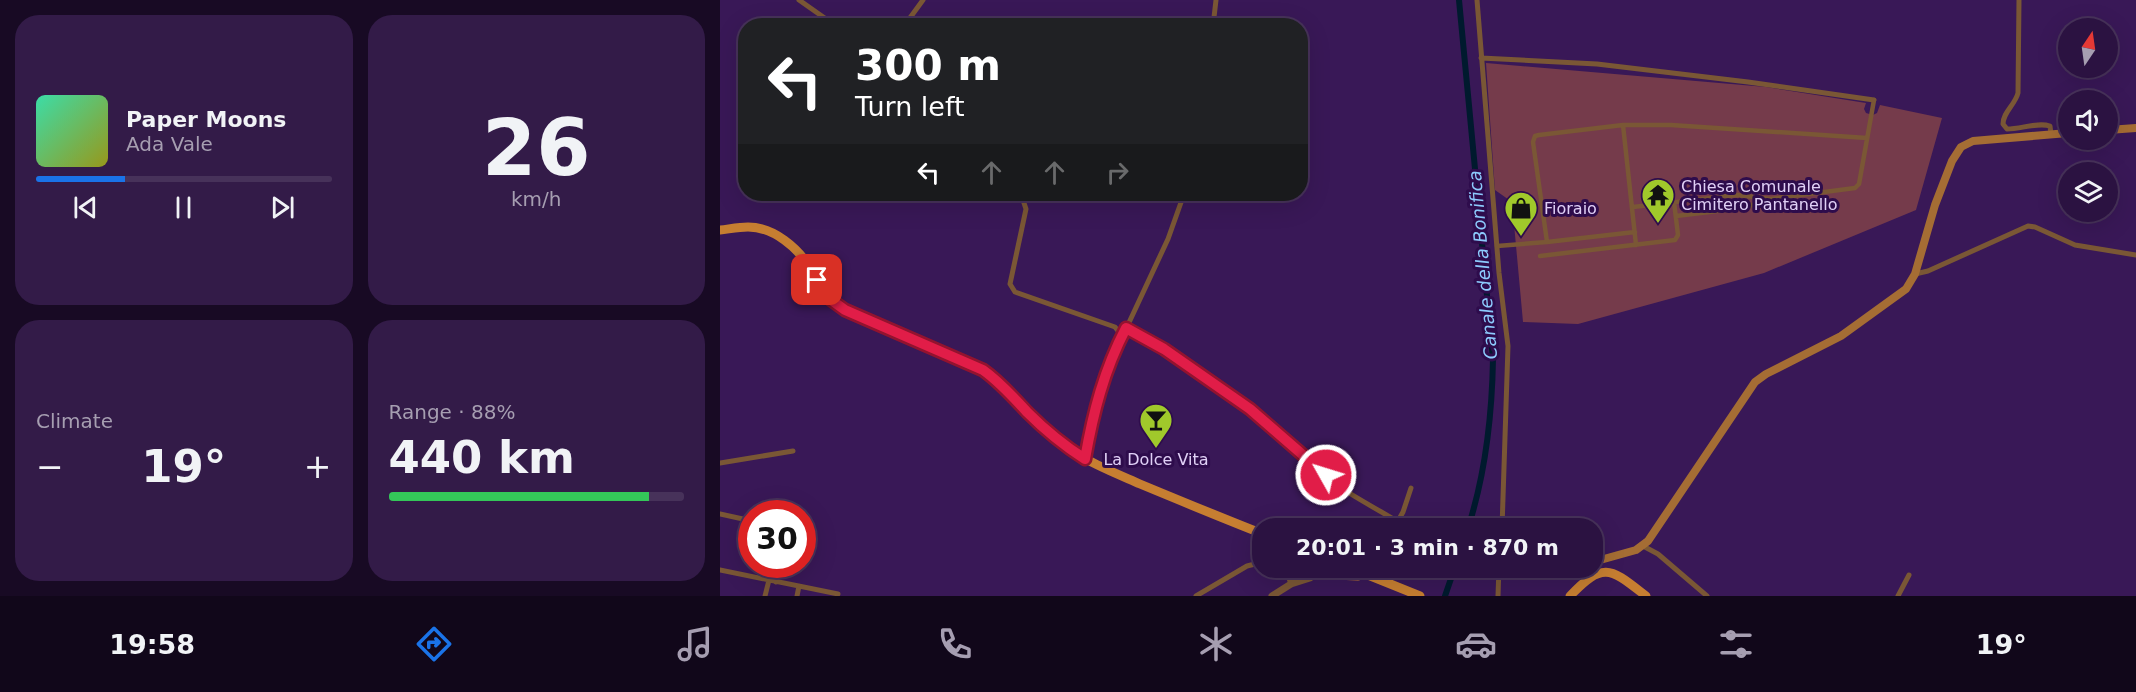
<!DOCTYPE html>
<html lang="en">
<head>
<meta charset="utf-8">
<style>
	:root { --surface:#2b1241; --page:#331b48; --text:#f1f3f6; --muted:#a69eb1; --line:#47325a; --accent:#1a73e8 }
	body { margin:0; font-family:"DejaVu Sans",sans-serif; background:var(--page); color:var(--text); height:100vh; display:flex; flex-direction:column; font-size:22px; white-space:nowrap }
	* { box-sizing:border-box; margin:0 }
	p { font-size:20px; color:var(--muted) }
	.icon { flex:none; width:33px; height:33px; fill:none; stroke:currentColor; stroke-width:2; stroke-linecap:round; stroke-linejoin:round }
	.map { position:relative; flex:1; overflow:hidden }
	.sheet { display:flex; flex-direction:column; gap:15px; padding:15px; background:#180a24; width:720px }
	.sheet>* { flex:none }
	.top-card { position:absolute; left:18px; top:18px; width:570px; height:183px; border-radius:24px; box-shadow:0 6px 24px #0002,0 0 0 2px var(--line); background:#202124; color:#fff; overflow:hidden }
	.needle { width:39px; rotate:13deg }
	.fabs { position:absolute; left:1338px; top:18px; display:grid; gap:12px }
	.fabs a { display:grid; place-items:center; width:60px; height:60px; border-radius:50%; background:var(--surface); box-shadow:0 6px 24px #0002,0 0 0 2px var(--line); font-size:30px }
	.speed { position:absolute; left:18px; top:500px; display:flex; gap:12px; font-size:30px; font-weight:700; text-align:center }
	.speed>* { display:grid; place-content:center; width:78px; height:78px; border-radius:50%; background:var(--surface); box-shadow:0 6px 24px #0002,0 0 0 2px var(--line); line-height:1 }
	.speed .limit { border:9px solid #d22; background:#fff; color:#111 }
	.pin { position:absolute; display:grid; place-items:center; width:51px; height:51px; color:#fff; margin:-26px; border-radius:12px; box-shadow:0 3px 9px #0006 }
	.me { position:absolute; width:66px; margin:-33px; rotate:309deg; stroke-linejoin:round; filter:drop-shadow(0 0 4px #0008) }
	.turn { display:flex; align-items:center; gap:21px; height:126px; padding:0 18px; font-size:27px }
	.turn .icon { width:78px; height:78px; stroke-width:2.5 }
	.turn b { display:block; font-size:42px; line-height:51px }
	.lanes { display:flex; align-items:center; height:57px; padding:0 18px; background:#0003; justify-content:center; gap:30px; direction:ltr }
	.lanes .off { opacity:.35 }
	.big { font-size:45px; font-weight:700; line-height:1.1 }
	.sheet .tile { flex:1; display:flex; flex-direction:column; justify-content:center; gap:9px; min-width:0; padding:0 21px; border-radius:24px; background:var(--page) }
	.sheet .dial { align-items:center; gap:0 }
	.dial b { font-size:78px; line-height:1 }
	.song { display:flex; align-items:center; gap:18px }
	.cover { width:72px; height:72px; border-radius:9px; background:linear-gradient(135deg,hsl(160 70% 55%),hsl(60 70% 35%)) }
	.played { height:6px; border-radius:3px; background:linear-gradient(90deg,var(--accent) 30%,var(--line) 30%) }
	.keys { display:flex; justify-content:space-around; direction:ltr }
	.heat { display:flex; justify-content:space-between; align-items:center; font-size:33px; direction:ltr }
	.charge { height:9px; border-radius:4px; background:linear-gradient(90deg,#34c759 88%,var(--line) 0) }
	.sheet .tiles { flex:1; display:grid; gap:15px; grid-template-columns:repeat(2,1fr) }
	.trip { position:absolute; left:532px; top:518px; width:351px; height:60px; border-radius:24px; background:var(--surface); box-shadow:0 6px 24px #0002,0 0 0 2px var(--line); font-weight:700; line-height:60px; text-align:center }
	.dock { display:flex; height:96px; justify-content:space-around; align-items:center; background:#11071a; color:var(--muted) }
	.dock .icon { width:42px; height:42px }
	.dock .current { color:var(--accent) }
	.dock b { font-size:27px; color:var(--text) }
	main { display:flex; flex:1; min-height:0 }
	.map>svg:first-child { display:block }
</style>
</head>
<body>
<main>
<section class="sheet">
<div class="tiles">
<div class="tile">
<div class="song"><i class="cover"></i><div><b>Paper Moons</b><p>Ada Vale</p></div></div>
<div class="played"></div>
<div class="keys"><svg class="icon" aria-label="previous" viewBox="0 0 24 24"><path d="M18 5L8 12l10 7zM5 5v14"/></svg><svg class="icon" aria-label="pause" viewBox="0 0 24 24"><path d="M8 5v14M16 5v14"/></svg><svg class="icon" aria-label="next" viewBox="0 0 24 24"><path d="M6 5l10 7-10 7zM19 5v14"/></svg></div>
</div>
<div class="tile dial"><b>26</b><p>km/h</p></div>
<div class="tile"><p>Climate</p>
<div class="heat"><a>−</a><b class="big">19°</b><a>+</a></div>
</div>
<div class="tile"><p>Range · 88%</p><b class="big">440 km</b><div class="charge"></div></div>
</div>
</section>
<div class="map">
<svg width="1416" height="596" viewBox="0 0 1416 596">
	<rect width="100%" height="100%" fill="#391857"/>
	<path fill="#753b4b" d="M766,63L1046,87L1146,103L1144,109L1146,113L1153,115L1157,113L1160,105L1222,118L1196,210L1044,273L858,324L803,322L792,202L775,190Z"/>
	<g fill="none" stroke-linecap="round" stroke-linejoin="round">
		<path stroke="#001a2e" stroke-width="6" d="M739,0L773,359C772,417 766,472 748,528
			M725,596L735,567"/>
		<path stroke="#7a5735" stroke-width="4.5" d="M903,125L916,245
			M913,207L1017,195L1051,199L1135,188L1139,184L1154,100
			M956,216L1023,208L1047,200
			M827,242L813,142L815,136L819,135L903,125H951L1147,138
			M777,246L827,242L915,232
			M820,256L955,240L958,235L954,202"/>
		<path stroke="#7a5735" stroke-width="5" d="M79,0L116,26
			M757,0L779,273L788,346L782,528
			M1299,0L1298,93C1295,105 1283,112 1283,124L1287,129C1301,129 1318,122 1330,126L1331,134
			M184,26L203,0
			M493,26L496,0
			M761,58L877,64L1028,82L1154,100
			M298,194L302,197L306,209L290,284L295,292L395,327L402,336L383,378L372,418L365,459
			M1195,274L1208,271L1308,226L1315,227L1355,245L1416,255
			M406,328C450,352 494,379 533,411C563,437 591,466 623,489C641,501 661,511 678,522
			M406,329L448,239L464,194
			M0,463L73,451
			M0,514L32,521
			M674,528L683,512L691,488
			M923,546L938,554L987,596
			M562,567L567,573L571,584
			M0,570L118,594
			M56,582L60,564
			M45,596L49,580
			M77,596L79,586
			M476,596L527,566L543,562
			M778,596L779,567
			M1178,596L1189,575"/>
		<path stroke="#7a5735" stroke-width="7" d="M571,584L582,567
			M552,596L571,584L590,578L594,574"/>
		<path stroke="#a56d34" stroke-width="8" d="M1388,130L1416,128
			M873,562L916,550L928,541L1035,382L1046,374L1121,336L1186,289L1195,274L1215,205L1232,161L1241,147L1253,141L1348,133
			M865,581L867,567"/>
		<path stroke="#c67e31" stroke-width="9" d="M0,230C9,229 19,227 28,227C54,227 78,248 91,269C95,277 98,287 103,294C108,301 118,306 125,310L263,371C294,392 315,426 347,447C369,463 395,473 420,484C461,501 502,518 543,534
			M584,567L591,574L638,576
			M624,567L643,573L700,596
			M850,596C884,560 891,569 926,596"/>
	</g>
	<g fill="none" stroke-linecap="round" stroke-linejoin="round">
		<defs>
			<path id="route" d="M97,280L103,294L125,310L263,370C280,382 293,397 307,412C325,430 343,445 365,459C373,413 384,370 406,328L444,349L530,409L606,475"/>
		</defs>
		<use href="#route" stroke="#92132f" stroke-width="15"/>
		<use href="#route" stroke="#e11d48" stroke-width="10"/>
	</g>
	<defs>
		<symbol id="temple-pin" viewBox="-11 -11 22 30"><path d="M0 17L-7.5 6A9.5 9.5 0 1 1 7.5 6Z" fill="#a0c92b" stroke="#2e0c4c"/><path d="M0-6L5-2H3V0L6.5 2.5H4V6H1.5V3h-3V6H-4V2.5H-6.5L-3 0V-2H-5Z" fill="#111"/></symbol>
		<symbol id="shop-pin" viewBox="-11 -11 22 30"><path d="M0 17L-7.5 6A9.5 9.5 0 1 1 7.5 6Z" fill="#a0c92b" stroke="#2e0c4c"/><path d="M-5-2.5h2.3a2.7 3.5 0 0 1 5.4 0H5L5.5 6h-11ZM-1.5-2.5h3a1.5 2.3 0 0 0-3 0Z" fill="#111"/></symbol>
		<symbol id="bar-pin" viewBox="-11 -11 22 30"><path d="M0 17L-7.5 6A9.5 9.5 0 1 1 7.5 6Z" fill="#a0c92b" stroke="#2e0c4c"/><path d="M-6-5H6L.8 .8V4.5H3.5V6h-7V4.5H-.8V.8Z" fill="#111"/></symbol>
	</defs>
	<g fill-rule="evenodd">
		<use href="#temple-pin" x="919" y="176" width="38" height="52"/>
		<use href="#shop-pin" x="782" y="189" width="38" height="52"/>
		<use href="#bar-pin" x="417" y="401" width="38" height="52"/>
	</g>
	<g text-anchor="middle" stroke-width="6" stroke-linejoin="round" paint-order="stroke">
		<g font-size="16" fill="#e0d0f6" stroke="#2e0c4c" text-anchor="start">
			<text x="961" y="192">Chiesa Comunale<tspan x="961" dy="18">Cimitero Pantanello</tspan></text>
			<text x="824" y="214">Fioraio</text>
			<text x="436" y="465" text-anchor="middle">La Dolce Vita</text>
		</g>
		<g font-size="18" font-style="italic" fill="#8dcbfd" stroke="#2e0c4c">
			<text transform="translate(763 265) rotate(-95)" y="6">Canale della Bonifica</text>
		</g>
	</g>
</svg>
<div class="fabs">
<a><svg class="needle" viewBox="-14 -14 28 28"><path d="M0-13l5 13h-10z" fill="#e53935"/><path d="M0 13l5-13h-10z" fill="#a69eb1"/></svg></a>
<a><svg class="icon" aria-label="sound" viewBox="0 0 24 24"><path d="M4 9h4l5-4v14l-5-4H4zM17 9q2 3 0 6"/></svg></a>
<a><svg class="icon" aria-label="layers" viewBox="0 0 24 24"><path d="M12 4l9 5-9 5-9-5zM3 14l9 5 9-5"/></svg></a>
</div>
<div class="speed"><div class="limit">30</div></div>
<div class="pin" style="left:97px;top:280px;background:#d93025"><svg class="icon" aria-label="arrive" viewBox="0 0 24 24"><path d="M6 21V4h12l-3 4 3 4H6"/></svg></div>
<svg class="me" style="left:606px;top:475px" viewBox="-20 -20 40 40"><circle r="17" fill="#e11d48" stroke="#fff" stroke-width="3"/><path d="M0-11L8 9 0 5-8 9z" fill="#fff"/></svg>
<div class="trip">20:01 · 3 min · 870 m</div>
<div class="top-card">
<div class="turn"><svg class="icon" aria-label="left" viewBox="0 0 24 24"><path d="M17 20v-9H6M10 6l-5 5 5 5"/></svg><div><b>300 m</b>Turn left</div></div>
<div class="lanes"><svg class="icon" aria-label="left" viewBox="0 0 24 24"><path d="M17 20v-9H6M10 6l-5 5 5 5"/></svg><svg class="icon off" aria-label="ahead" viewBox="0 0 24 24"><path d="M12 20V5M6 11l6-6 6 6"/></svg><svg class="icon off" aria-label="ahead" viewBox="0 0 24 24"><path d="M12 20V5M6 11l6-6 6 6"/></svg><svg class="icon off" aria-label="right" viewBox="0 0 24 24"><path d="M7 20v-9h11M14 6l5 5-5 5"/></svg></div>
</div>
</div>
</main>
<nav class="dock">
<b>19:58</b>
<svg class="icon current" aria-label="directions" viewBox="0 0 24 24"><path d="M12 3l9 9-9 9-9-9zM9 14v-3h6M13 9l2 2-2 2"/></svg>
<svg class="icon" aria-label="music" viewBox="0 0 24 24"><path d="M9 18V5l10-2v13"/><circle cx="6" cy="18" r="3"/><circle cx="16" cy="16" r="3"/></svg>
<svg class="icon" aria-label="phone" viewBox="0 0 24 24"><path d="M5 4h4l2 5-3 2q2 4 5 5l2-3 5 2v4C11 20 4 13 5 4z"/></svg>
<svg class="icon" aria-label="climate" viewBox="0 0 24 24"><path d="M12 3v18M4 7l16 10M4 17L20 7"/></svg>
<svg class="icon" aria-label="car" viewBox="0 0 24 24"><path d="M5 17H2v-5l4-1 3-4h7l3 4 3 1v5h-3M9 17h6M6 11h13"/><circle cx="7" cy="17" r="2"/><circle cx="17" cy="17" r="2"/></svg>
<svg class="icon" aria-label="filters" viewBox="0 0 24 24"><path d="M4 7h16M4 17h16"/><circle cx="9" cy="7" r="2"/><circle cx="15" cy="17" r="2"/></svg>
<b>19°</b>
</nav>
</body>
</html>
